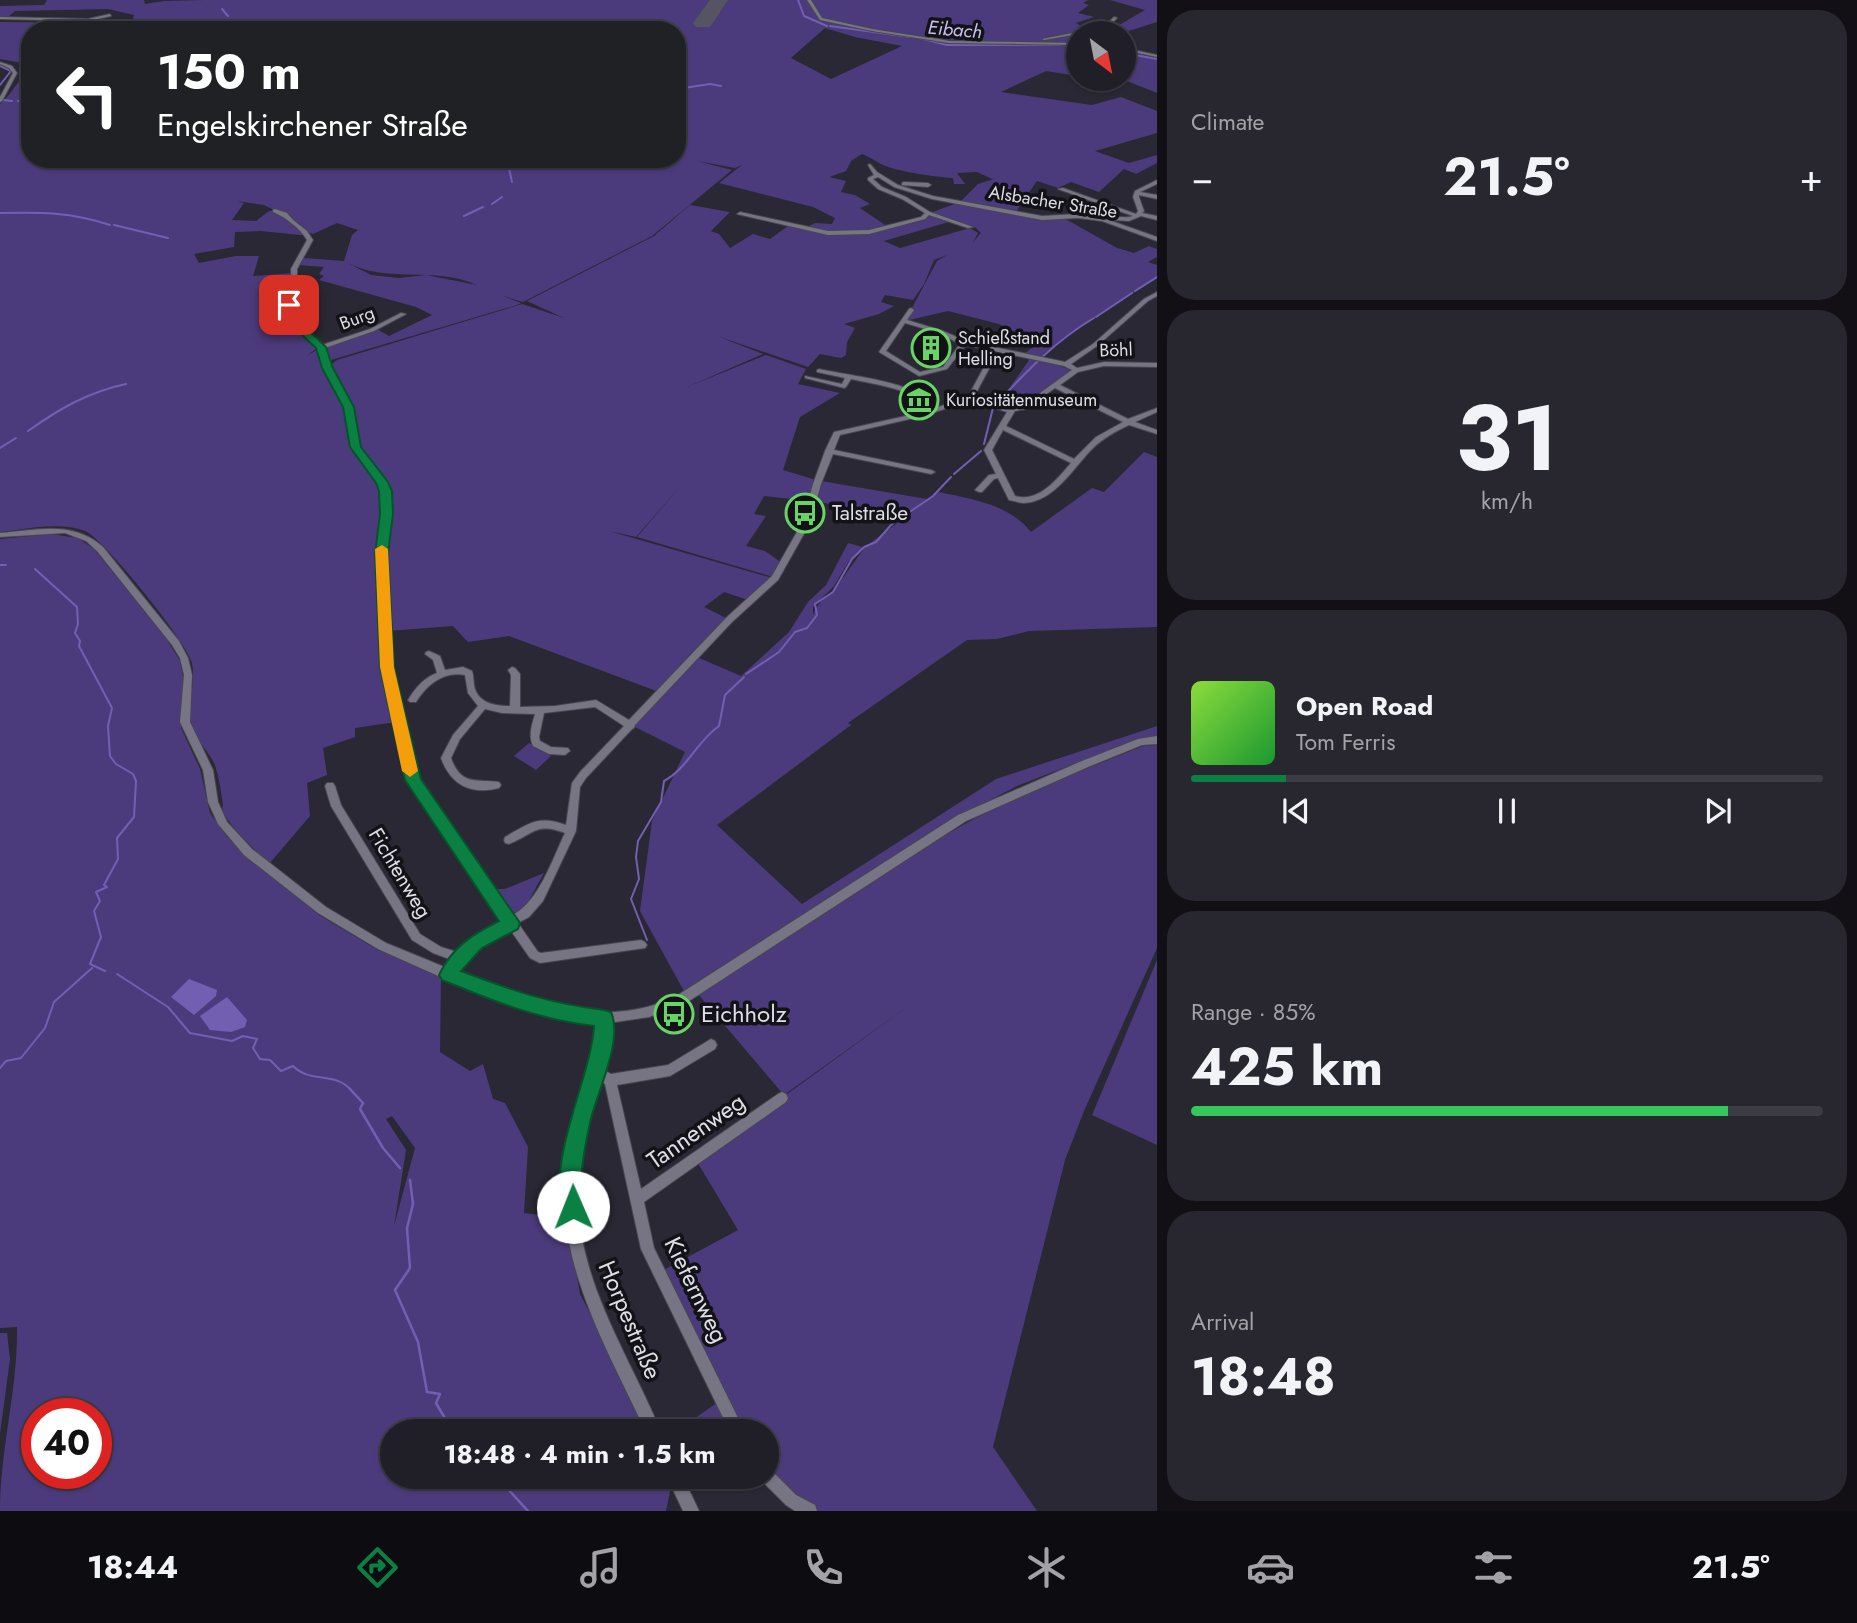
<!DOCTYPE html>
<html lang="en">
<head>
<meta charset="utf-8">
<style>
	:root { --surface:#201e27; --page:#28272f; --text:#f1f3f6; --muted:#a2a2a7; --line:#3d3c44; --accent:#0b8043 }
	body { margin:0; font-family:Jost,sans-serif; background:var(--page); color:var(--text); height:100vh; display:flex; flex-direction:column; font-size:26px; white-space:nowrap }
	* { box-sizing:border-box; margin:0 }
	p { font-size:23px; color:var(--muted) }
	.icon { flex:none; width:38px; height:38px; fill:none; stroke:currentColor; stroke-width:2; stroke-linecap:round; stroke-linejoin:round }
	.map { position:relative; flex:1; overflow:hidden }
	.panel { display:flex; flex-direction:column; gap:10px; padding:10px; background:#121015; width:700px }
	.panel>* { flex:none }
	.banner { position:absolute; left:21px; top:21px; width:665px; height:147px; border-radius:28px; box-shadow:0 2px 5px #0004,0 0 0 2px var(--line); background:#202124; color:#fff; overflow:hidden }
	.needle { width:46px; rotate:148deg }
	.buttons { position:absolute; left:1066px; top:21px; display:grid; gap:14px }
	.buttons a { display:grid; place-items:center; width:70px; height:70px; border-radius:50%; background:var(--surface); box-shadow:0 2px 5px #0004,0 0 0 2px var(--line); font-size:35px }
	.speed { position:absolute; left:21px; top:1398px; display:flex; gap:14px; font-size:35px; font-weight:700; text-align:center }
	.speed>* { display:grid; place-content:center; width:91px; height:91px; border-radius:50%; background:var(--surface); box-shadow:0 2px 5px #0004,0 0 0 2px var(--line); line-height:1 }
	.speed .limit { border:10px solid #d22; background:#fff; color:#111 }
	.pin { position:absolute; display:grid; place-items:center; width:60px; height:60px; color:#fff; margin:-30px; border-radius:14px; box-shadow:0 4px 10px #0006 }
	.me { position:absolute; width:77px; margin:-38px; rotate:359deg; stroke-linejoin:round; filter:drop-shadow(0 0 5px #0008) }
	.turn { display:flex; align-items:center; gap:24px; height:147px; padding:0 21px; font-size:32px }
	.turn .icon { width:91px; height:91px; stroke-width:2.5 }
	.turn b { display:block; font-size:49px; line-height:60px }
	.big { font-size:52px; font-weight:700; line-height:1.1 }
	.panel .tile { flex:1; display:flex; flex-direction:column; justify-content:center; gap:10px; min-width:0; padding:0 24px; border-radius:28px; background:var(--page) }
	.panel .dial { align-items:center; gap:0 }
	.dial b { font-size:91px; line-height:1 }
	.song { display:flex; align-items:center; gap:21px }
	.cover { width:84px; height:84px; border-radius:10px; background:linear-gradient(135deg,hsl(90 70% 55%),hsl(130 70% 35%)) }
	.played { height:7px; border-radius:4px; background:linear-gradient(90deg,var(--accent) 15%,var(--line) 15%) }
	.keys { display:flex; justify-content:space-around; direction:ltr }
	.heat { display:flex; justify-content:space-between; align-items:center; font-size:38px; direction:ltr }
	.charge { height:10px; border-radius:5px; background:linear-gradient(90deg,#34c759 85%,var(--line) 0) }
	.trip { position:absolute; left:380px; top:1419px; width:399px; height:70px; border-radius:35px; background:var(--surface); box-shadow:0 2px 5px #0004,0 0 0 2px var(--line); font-weight:700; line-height:70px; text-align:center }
	.tabs { display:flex; height:112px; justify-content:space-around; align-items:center; background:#0d0c10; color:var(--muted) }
	.tabs .icon { width:49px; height:49px }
	.tabs .current { color:var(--accent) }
	.tabs b { font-size:32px; color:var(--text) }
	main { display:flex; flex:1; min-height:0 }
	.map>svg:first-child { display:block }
</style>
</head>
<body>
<main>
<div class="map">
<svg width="1157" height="1511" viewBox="0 0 1157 1511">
	<rect width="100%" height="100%" fill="#2a2834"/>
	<path fill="#4c3b7c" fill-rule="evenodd" d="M47,0H144L145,4L164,1L205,0H1088L1083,3L1089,5L1078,13L1094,17L1076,23L1091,32L1107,28L1110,22L1121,24L1145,10L1110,0H1157V22L1122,33H1078V76L1046,71L1001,92L1092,105L1121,97L1157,111V133L1095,151L1129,163L1157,155V163L1136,174L1124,169L1099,192L1071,182L1058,188L1037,181L1015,213L1062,217L1117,248L1134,253L1149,246L1157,249V257L1148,262L1157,265V278L1066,336L1039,358L1024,354L1037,344L999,324L948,311L905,321L937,261L947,255L934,260L924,284L913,300L885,295L881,302L894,306L879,314L844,324L855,328L847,342L846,355L841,358L820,354L808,367L717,336L763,354L687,387L766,355L806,369L798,384L840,393L800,417L783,470L816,480L810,501L764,496L754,514L766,516L746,546L765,551L782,563L773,577L637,537L683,483L636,537L609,531L772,578L748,600L724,592L704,607L728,619L690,654L659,692L509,636L468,642L453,626L387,631L383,550L389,509L388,494L384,480L357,447L350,407L329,366L337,360L522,304L564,318L527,301L654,236L690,205L730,212L711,231L719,234L730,248L753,234L770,239L788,226L814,231L807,227L815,223L832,224L835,218L813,207L719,183L742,165L735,168L697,161L732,170L652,236L523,302L500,295L521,303L517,305L331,360L326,359L323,350L326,346L377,329L389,336L432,315L416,307L319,280L324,276L319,274L324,267L299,265L304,258L344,261L371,275L399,278L426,275L477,285C433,265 386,285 344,261L352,235L358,230L337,223L313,234L302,230L309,236L261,231L235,232L234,247L194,254L199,263L236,256H259L253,276L293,273L294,288L285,311L287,317L319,347L306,356L319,349L344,401L355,448L380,481L384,493V519L379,556L382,632L385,679L396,722L355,728V737L323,748L327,775L307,783L310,816L269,864L237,832L222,812L223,805C221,792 219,775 214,763C208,750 195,740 192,727C187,705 196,684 192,663C187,642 104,539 85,531C59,521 27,529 0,532V104C11,96 18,78 30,72V159H677V30H30V68L22,63L0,59V22L114,23L133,19L134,15L108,9L15,11L7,18H0V6L44,5ZM825,28L855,37L902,46L831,79L791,58ZM862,154C870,157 875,161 881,164C897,172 937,177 953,178L954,184H965L957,173L977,172L992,179L997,178L978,184L960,202L930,213L934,215L888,227L860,208L870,204L855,195L841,192L846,181L829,177L846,171L851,161ZM237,201L264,205L276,211H269L256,221L232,220L244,203ZM938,216L976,228L981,233L973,242L978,233L970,228L900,248L884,241L952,221Z
		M1124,50L1157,57V93L1127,81L1101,86L1085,79H1124Z
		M1027,357L1073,370C1047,387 1031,414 997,406L1029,360Z
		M1144,452L1157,457V627L1029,631L997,639L967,640L848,723L851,725L717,825L802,904L996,779L1157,726V736L1138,739L1017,786L958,817L685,993L640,911L652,821L685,752L633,726L697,657L741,676L789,632L808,602L826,585L848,543L862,547L859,554L849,561L834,586L813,607V615C817,606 823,597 833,592L865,547L939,492C971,499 1009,504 1031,532L1092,488L1104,492Z
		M821,481L927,499L901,519L815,501Z
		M51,534L78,538L94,549L163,633L180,661L183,677L181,728L200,769L210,813L227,837L319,915L378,950L441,975L440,1052L470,1071L483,1064L493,1099L505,1103L528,1147L524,1213L567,1218L580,1294L650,1431L392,1432V1477H673L675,1481L671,1487L666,1511H0C0,1449 18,1389 17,1327L0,1328V539ZM392,1116L415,1148L394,1226L406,1150L386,1119ZM37,1414H96V1474H37Z
		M529,743L551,756L536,770L514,756Z
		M1157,745V948L1084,1111L1065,1160L993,1447L1037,1511H812L793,1499L767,1466L766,1432L677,1431L725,1397L660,1272L738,1230L696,1160L914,1002L784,1095L698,994C785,937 871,875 963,825C1021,793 1082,771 1143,746Z
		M544,873L528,902L517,913L510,912L493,889H505Z
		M1157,960V1145L1092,1115Z
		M0,1333H7L10,1359L0,1434Z"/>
	<path fill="#735fb2" d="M189,979L217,990L216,996L194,1015L171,997Z
		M227,997L247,1020L245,1027L231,1032L210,1030L200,1016Z"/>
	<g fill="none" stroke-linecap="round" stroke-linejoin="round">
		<path stroke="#735fb2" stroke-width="2" d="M798,0L804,16L827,26
			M222,9L228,16
			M238,26H247L253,30
			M830,26L910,37
			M428,30L455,22
			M919,38L947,45H1060
			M1068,45L1078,49
			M1124,53L1157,59
			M0,66L11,71L0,85
			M677,89L710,84L721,86
			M3,100L12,101
			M18,101L30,100
			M507,159L512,182
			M492,204L502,197
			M0,213C41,212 70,212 110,225
			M464,216L483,207
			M114,225L168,238
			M1135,291L1157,277
			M1096,317L1132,293
			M996,404C1027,371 1055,341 1094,318
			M28,431C59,409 88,392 126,384
			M984,444L993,408
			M0,448L16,438
			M954,474L981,451
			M0,565H6
			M35,569L77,607L78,624L75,633L80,641L79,646L112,708L108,726L110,756L116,764L133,774L136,781L134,817L117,838L118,859L104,885L107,887L96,892L100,901L94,911L101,937L90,964L105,971
			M746,674L779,652L795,632L807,628L817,615L815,604L833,592L852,559L864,547L876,542L891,525L933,496L951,477
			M647,940L631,899L639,879L636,857L638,841L661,802L664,781C688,768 697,741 719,726L725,695L744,677
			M117,974L168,1007L190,1033L232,1041L243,1036L257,1039L253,1048L260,1059L270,1060L281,1071L293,1066C311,1084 334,1071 351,1090
			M0,1068L6,1061L21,1058L45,1028L54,1002L92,968"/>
		<path stroke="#735fb2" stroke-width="2.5" d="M349,1088L363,1103L360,1109L383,1148L400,1168
			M410,1180L413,1204L407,1228L410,1268L395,1290L418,1342L427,1392L440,1394L436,1403L453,1432
			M497,1477L528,1511"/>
		<path fill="#565460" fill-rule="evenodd" d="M710,0H728L710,27H696L693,23Z"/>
		<defs>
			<path id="minor" d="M807,0H811L822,18L872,29L929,38L937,29L959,31L958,33L938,31L933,38L949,41L1078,43V45L949,43L872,31L820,20Z
				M110,14L111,16L88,21L0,19V17L88,19Z
				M1114,17L1117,18L1106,29L1044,40L1042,39L1104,27Z
				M1124,48L1157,55V57L1124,50Z
				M0,62L12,66L17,73L2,101L0,102V97L13,73L9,68L0,64Z
				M870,164L877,172L898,185L933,196L1042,216L1078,214L1103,218L1157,237V241L1102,221L1078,218L1042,220L932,199L894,187L878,177L873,179L882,187L906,197L930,212L973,227L968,228L929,215L925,219L869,234L828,235L737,214L740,212L828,231L869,230L921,217L925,213L902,199L878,189L868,180V178L874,175L868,165Z
				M1157,180V184L1140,192L1157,195V199L1139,195V197L1144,211L1142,213L1157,216V220L1141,216L1129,221L1112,220L1111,219C1117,215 1126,219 1133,216L1058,189L1063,188L1136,214L1138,211L1133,197L1135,191Z
				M904,182L928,183L931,185L928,187L902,185V183Z
				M275,209L287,213L293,220L307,231L313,240L297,269V292L289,310L291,316L322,345L370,329L401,313L406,314L374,331L325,348L331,368L351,407L360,447L386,482L391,502L386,571L391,667L418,779L513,915C539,901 552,860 565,833C536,822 534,834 509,844L505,843L504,840L505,837C530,823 538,815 566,825L572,783L580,772L624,726L595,707L544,713L539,737L540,741L551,747L568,748L570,751L565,755L549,754L533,746C528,735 532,725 535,714L502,713L485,709L460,739L451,758C461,786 476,779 499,782L501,785L499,788C472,795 451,786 441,758L453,735L478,706L468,693L465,675C443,671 427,685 416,702H410L408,700C416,687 424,678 437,673L433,660L425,654L426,652L429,651L440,656L445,670L463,667L472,671C474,676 473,683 475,689C480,704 497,706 510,706L511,675L508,670L512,667L515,668L520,674V707L555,706L596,700L629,720L726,618L772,576L802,523L813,484L825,451L834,432L919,413L932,409C913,389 878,385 851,379L846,387L844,388L805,378V376L842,384L845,378L817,372V370L819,369C854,377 912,380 938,407L963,399L971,398L970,393L984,367L987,365L990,367L976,393L978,399L1007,408L1022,406L1072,370L1064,366L966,345L947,369L919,376L879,352L909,309L911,308L914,310L907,320L943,331L966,341L1065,362L1093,344L1144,299L1157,292V296L1148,301L1097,346L1071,364L1077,368L1104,362L1157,363V367L1104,366L1078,372L1060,385L1128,419L1157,408V412L1135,422L1157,430V434L1129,425C1116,431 1103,438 1092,449C1074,467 1055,501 1025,503C1020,503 1014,501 1009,500L998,478L994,479L982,492H979L975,490L989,475L996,474L984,450L1007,412L975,402H966L923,416L840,435L834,450L931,470L935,472L931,474L833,454L821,484L810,523L778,580L732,622L635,725L634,728L632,729L586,778L580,787L576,831L543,901L529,917L518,923L538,952L541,953L641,940L645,942L647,945L645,948L540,963L530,958L509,928C487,941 470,949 457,972C517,996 581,1024 647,1007C658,1004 668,999 678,995L958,815L1082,761L1138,739L1157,736V744L1142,745L1088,767L966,821L686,1003L649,1017L609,1023L602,1069L611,1074L668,1065L711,1039L715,1041L717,1045L715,1049L670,1076L617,1085L641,1189L778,1094L782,1092L786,1094L788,1098L786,1102L644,1202L654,1248L745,1432H730L641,1249L605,1084L599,1080C590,1113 579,1146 578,1180C573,1275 626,1348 661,1432H646C606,1346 551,1256 567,1158C574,1112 593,1069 598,1023L558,1018L524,1009L445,979L378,949L318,913L244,855L218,824L208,802L203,770L180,722L184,675L180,658L172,645L97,551L86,541L65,533L0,537V533C37,530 73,520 103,547L179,641L188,658L192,675L190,722L213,770L218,802L227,822L252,849L326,907L386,943L447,968L452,960L433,953L412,940L331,806L325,786L327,783H333L335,786L341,805L420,934L441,947L457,952L471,939L504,920L408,780L383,667L378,571L383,502L378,482L352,447L345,407L325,368L318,348L285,317L283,310L291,292V269L307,240C301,229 284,216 273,212V210ZM905,323L939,333L960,344L943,367L920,372L886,351ZM1055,388L1123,422L1096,437L1074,459L1006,426L1015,411L1026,409ZM1003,430L1071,463C1057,479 1039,503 1015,496L992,450Z
				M766,1468L771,1470L796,1495L815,1505L817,1511H795L786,1505L761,1480L759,1477H766Z
				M667,1477H683L699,1511H683Z"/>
		</defs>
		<use href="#minor" stroke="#484650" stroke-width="2"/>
		<use href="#minor" fill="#777583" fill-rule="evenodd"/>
	</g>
	<path fill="#0b8043" stroke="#07532c" stroke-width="2" d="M289,302L294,305L293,316L326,347L333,368L354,407L361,447L388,482L392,491L393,514L388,554L394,667L421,779L520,923L518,929L482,948L461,971C514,991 548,1003 604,1010L611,1012C624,1040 596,1094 590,1123C586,1141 582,1163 581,1182C581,1194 585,1203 580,1214L573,1218L565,1214C544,1163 591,1079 594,1026C540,1020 493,1001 442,980L439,975C452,947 473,934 499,921L405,780L380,667L375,554L380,514L379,491L376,483L350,447L343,407L322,368L316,348L283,317L284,305Z"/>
	<path fill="#f59e0b" d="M382,545L388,549L394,667L418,771L410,777L402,771L380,667L375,549Z"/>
	<defs>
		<symbol id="building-ring" viewBox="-11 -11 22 22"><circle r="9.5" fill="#121217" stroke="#68d465" stroke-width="1.5"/><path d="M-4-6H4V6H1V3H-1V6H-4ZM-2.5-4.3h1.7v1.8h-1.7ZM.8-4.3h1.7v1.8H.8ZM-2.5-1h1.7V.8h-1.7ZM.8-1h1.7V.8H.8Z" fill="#68d465"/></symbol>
		<symbol id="museum-ring" viewBox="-11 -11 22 22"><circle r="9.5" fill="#121217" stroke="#68d465" stroke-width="1.5"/><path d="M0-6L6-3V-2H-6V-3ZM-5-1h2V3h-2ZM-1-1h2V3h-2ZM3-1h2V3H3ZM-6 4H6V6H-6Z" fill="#68d465"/></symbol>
		<symbol id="bus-ring" viewBox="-11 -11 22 22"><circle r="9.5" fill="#121217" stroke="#68d465" stroke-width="1.5"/><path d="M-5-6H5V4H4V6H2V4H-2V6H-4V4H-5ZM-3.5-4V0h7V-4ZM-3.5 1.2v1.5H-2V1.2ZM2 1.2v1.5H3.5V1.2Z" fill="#68d465"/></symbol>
	</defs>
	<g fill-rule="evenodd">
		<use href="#building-ring" x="909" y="326" width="44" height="44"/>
		<use href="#museum-ring" x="897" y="378" width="44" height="44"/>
		<use href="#bus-ring" x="783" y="491" width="44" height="44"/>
		<use href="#bus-ring" x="652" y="992" width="44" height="44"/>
	</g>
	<g text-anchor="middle" stroke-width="7" stroke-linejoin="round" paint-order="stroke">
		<g font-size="18" fill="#dfdee6" stroke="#121217">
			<text transform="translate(1053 202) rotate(9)" y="6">Alsbacher Straße</text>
			<text transform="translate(357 318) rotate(-21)" y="6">Burg</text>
			<text transform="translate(1116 350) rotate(-2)" y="6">Böhl</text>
		</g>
		<g font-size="18" fill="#dfdee6" stroke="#121217" text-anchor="start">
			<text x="958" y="344">Schießstand<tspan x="958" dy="21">Helling</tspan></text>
			<text x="946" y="406">Kuriositätenmuseum</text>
		</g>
		<g font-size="19" font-style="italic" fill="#c9c1ee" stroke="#121217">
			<text transform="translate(955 29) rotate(5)" y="7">Eibach</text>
		</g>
		<g font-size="21" fill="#dfdee6" stroke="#121217" text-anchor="start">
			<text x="832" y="520">Talstraße</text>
		</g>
		<g font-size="21" fill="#dfdee6" stroke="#121217">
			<text transform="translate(400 873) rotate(59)" y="7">Fichtenweg</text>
		</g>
		<g font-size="24" fill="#dfdee6" stroke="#121217" text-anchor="start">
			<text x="701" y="1022">Eichholz</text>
		</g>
		<g font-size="24" fill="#dfdee6" stroke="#121217">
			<text transform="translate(696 1131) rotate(-35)" y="8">Tannenweg</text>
			<text transform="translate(696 1290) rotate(64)" y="8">Kiefernweg</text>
			<text transform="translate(630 1320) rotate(67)" y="8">Horpestraße</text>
		</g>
	</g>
</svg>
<div class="buttons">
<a><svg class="needle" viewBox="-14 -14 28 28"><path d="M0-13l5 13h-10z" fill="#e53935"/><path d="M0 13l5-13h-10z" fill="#a2a2a7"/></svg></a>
</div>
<div class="speed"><div class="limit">40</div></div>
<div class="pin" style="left:289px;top:305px;background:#d93025"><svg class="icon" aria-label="arrive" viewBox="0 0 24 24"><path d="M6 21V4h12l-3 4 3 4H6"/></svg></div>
<svg class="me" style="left:573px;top:1207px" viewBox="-20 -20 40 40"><circle r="19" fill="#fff"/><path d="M0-13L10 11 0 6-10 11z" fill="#0b8043"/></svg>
<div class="trip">18:48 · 4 min · 1.5 km</div>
<div class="banner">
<div class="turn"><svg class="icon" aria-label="left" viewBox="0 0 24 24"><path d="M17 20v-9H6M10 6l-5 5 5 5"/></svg><div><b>150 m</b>Engelskirchener Straße</div></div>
</div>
</div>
<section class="panel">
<div class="tile"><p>Climate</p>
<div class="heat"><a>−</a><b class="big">21.5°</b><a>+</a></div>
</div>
<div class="tile dial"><b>31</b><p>km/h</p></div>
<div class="tile">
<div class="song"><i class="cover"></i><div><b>Open Road</b><p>Tom Ferris</p></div></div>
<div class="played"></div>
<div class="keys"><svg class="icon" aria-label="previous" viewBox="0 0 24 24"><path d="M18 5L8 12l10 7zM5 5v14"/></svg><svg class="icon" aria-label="pause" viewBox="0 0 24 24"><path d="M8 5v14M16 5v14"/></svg><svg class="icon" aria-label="next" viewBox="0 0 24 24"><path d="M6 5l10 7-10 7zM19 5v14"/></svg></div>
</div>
<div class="tile"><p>Range · 85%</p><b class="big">425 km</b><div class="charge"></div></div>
<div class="tile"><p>Arrival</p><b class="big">18:48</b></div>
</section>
</main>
<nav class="tabs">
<b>18:44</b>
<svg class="icon current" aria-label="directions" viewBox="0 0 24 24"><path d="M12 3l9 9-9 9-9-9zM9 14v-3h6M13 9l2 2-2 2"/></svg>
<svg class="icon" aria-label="music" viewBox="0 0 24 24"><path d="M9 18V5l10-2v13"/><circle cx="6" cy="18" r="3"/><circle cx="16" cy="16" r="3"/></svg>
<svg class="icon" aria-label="phone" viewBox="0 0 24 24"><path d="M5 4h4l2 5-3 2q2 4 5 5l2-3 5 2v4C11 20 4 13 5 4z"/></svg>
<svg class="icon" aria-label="climate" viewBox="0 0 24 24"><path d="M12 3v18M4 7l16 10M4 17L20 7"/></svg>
<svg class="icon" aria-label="car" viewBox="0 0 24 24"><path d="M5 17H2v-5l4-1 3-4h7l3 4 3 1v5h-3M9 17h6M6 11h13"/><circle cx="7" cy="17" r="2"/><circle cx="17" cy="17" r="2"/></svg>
<svg class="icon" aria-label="filters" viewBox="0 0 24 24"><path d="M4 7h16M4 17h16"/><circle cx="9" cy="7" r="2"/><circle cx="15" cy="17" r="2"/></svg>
<b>21.5°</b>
</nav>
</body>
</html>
